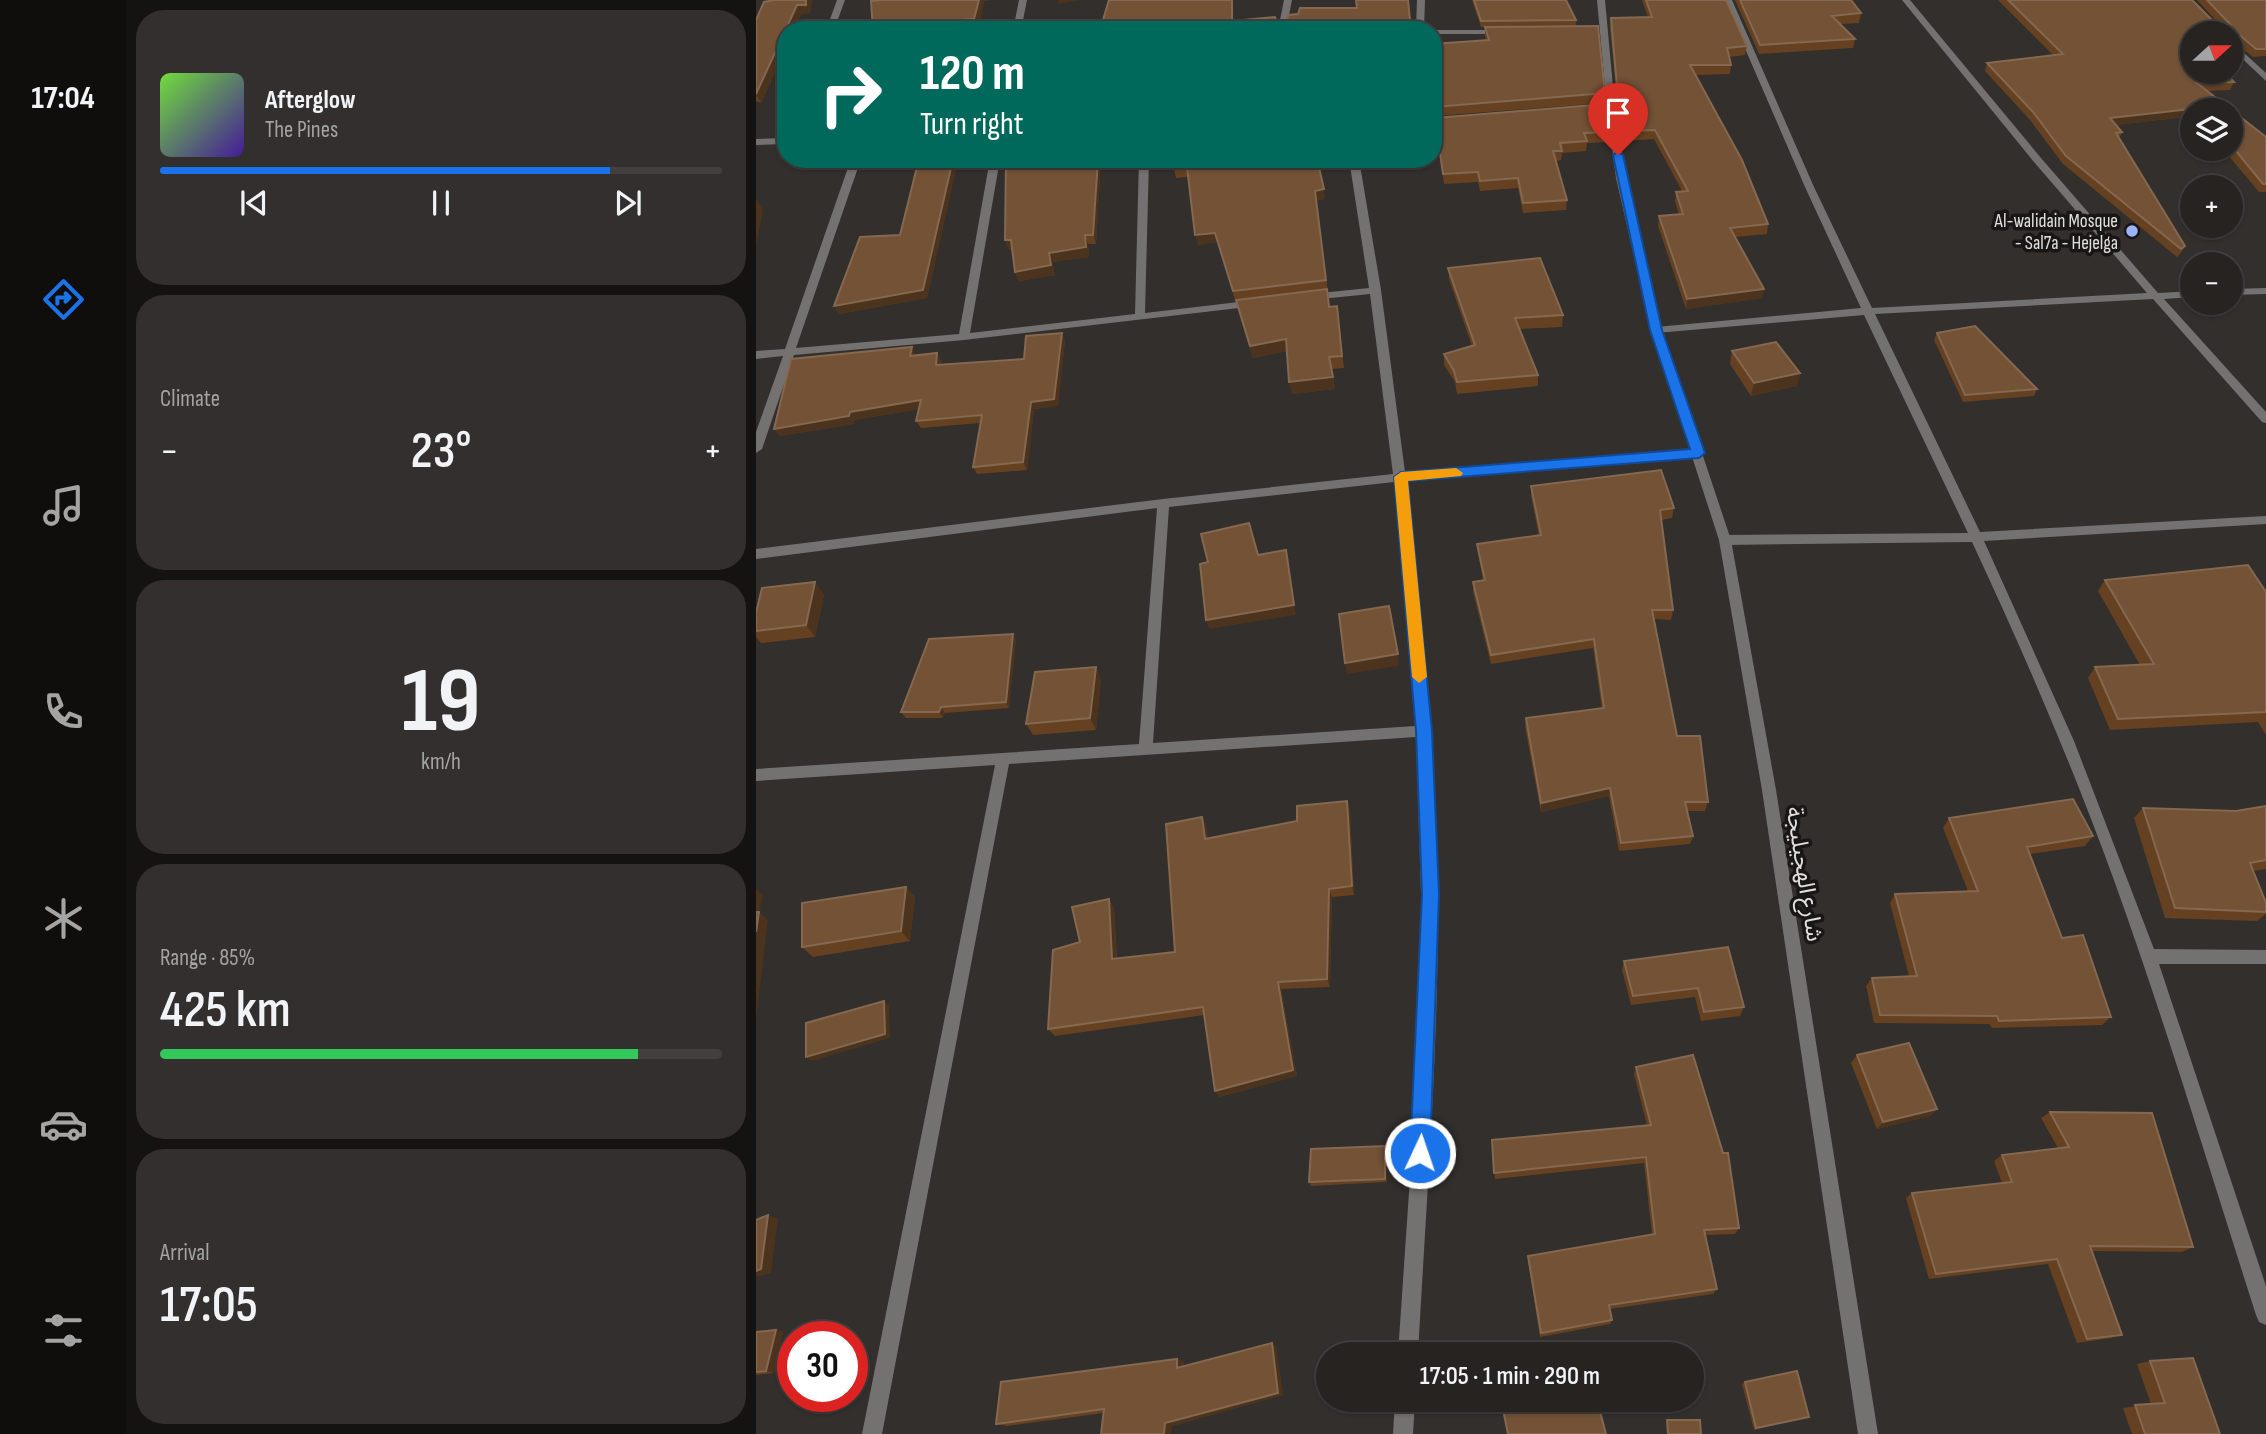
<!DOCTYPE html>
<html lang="en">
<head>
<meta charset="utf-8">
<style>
	:root { --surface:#262321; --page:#322f2e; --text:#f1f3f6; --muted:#a4a4a5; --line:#42403f; --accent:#1a73e8 }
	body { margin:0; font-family:"Sofia Sans Condensed","Noto Sans Arabic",sans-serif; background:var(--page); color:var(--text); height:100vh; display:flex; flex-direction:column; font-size:26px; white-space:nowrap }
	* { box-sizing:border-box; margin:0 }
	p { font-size:23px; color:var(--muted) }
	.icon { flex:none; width:38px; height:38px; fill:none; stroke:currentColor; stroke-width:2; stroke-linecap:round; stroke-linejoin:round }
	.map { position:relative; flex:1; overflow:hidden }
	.panel { display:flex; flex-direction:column; gap:10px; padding:10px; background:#151312; width:630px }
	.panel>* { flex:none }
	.hud { position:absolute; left:21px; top:21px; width:665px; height:147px; border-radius:28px; box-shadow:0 2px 5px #0004,0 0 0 2px var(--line); background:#00695c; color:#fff; overflow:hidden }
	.needle { width:46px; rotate:69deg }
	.buttons { position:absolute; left:1424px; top:21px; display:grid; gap:14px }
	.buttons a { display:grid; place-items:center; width:63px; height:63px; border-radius:50%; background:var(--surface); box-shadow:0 2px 5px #0004,0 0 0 2px var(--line); font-size:35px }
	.speed { position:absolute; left:21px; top:1321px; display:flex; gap:14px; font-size:35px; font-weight:700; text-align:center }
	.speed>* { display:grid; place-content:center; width:91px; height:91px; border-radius:50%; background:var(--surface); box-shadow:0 2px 5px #0004,0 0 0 2px var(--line); line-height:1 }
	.speed .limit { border:10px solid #d22; background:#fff; color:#111 }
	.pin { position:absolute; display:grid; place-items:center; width:60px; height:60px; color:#fff; margin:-72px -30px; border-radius:50% 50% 50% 0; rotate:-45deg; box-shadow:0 0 7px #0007 }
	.pin .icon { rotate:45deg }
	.me { position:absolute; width:77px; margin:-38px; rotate:3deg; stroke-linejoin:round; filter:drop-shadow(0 0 5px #0008) }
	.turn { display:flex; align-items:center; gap:24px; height:147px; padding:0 28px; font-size:32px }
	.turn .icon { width:91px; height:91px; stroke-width:2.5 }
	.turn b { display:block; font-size:49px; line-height:60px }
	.big { font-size:52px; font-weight:600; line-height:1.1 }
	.panel .card { flex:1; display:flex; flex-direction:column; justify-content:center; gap:10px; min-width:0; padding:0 24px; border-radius:28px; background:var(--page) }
	.panel .dial { align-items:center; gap:0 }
	.dial b { font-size:91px; line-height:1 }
	.song { display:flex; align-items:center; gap:21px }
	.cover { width:84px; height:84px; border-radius:10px; background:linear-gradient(135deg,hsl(100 70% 55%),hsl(260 70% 35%)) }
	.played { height:7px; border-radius:4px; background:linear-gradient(90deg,var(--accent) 80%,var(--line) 80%) }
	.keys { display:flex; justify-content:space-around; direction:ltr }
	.heat { display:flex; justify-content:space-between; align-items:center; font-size:38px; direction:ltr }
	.charge { height:10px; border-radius:5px; background:linear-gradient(90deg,#34c759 85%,var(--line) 0) }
	.trip { position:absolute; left:560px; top:1342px; width:388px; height:70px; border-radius:35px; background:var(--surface); box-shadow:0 2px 5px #0004,0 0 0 2px var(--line); font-weight:600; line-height:70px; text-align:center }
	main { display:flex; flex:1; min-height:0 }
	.tabs { display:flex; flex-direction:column; width:126px; justify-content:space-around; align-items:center; background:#0f0e0d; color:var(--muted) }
	.tabs .icon { width:49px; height:49px }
	.tabs .active { color:var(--accent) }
	.tabs b { font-size:32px; color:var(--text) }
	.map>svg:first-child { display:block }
</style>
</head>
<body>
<main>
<nav class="tabs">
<b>17:04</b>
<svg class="icon active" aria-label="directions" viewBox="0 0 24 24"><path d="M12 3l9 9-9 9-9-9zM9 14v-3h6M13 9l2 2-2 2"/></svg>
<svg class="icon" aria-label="music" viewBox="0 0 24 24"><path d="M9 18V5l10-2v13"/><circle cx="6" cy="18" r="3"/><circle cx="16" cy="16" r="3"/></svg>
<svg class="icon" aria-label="phone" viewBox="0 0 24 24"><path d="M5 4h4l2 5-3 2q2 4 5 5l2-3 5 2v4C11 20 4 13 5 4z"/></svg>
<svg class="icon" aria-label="climate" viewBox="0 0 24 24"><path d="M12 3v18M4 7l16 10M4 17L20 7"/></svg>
<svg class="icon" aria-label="car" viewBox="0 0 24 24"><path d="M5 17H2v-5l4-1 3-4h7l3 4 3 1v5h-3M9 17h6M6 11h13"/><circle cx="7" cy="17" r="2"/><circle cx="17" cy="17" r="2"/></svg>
<svg class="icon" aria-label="filters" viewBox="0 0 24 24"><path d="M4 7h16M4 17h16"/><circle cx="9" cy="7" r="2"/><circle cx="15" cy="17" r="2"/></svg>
</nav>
<section class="panel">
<div class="card">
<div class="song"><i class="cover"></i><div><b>Afterglow</b><p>The Pines</p></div></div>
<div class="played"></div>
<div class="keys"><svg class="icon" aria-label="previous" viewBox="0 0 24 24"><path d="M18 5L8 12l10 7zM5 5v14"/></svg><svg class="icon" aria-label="pause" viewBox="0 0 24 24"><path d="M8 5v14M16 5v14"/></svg><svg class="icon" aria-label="next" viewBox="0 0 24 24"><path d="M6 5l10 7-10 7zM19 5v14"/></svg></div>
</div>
<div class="card"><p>Climate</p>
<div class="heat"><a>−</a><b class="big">23°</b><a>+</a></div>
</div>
<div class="card dial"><b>19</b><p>km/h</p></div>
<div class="card"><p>Range · 85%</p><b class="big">425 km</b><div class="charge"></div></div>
<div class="card"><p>Arrival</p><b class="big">17:05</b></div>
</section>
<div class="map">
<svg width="1510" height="1434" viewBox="0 0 1510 1434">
	<rect width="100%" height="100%" fill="#322f2c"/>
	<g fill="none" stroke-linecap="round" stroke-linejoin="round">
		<path fill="#747271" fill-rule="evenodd" d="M81,0H89L78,30H70Z
			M263,0H271L265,30H257Z
			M528,0H536L530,30H522Z
			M661,0H669L668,30H660Z
			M968,0H976L1058,187L1116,308L1391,293L1278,162L1146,0H1154L1285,158L1402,293L1437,291V297L1408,299L1510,412V423L1506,422L1397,299L1119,314L1224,532L1510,516V524L1228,541L1318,741L1398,949L1510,950V964H1403L1510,1286V1325L1503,1322L1500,1315C1454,1171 1410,1025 1359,883C1317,767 1268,653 1216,542L969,545L963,540L969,535L1212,533L1108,315L900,333L895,330L900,327L1105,308L1049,187Z
			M676,30H746L750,32L746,34H677Z
			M1475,41L1510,73V81L1475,48Z
			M30,138V144L0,145V139Z
			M95,159H105L40,348L203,334L234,159H244L214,333L379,314L383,159H393L389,313L500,300L505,303L500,306L208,340L38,355L6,449L0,453V432L27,356L0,359V351L29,349Z
			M593,159H603L625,290L649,472L943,449L949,453L943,457L650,481C667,623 682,766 682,909C682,1057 670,1206 662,1354H642L656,1148L666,924L660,737L253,764L126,1434H106L239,765L0,781V769L383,744L401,508L0,559V549L407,499L637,474L614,294L555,300L550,297L555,294L613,288ZM638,482L659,726L397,743L413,507Z
			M1510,288V294L1475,295V289Z
			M639,1400H659L657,1434H637Z"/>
		<path fill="#747271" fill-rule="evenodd" d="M841,0H849L859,108L870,178L905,330L975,540L1020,790L1122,1434H1102L1006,790L963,540L895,330L860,178L851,108Z"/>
	</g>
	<path fill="#654121" d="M18,0H56L54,13L45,14L38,30H30V48L5,103L0,101V20Z
		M125,0H236L228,1L222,29L117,30Z
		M353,0H477V21L655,30H344Z
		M716,0H810L820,20V27L849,93L848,103L679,116L677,107V44L730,40L729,36V27H725Z
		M886,0H970L991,46L989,55L973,57L975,65L974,74L939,75L1012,224L1011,234L979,237L1008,289L1006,298L930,309L902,226L903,216L923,215L919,201L920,192L926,191L898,139L867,141L862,108L854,28L855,18L892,17Z
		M979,0H1095L1105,13L1103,23L1084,24L1099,39L1097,48L1003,54Z
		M1242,0H1436L1463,27H1466L1441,0H1510V56L1497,57L1476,40L1486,50L1482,58L1475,59V33H1437L1478,82L1474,90L1451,91L1510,137V192H1503L1467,149H1475V110H1437V116L1360,125L1366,132L1363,139L1429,246L1424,254L1421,257L1307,164L1274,120L1229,71L1231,63L1297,55Z
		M679,118L853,132V142L831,143L830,151L806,153L805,160L800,161L811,200L810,210L767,213L762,188L724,191L722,182L688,184Z
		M132,159H202L171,298L83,314L78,306L144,235L160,168L135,169L131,161Z
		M250,159H345L340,244H332L333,257L296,262L299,275L263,281L259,272L256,250H253L249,240Z
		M419,159L569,199L560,200L574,307L581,306L588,368L576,369L579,389L536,394L531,351L497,358L480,300H479L461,242L442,245L432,177L420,178L418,168Z
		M692,268L807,315L806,327L763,329L782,375V386L701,394L699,382L688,365V354L716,346L693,279Z
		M1181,333L1281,389L1278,396L1207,402L1178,340Z
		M309,340L302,406L278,409L271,470L221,474L217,467L224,423L165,428L160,421L163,409L98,420V424L23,436L160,355L181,353L185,361V365L268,359Z
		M976,351L1044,373L1041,386L995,396L974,364Z
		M775,486L918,508L916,518L906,520L917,610L915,620L898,619L921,736L952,802L949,811H931L937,836L934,844L863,851L853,796L785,812L769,727L770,718L846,709L837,648L735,664L717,592V582L727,580L722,554L721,544L783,536L775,496Z
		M1349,580L1510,592V735L1502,722L1354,730L1332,678L1339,667L1384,665L1342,591Z
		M59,582L68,595L59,637L5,643L0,637V613Z
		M260,640L253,708L189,713L187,718H150L145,712Z
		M345,679L340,730L277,735L270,724Z
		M1510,806V869L1497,871L1510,903V914L1501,921L1409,918L1378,818L1387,808L1480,811Z
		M594,810L598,895L576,897L574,987L525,989L541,1076L463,1097L448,1015L299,1036L292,1029L324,942L353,899L358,908L361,958L419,952L446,817L450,826L452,838Z
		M1193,818L1337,836L1329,846L1274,854L1306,938L1355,1017L1346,1025L1236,1028L1233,1024L1118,1023L1110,986L1116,978L1153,976L1134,903L1139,894L1212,891L1187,828Z
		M150,887L159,897L154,941L57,957L46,947Z
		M972,947L988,1007L984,1016L945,1021L939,997L875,1005L866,970L868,961Z
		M1101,1055L1181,1109L1174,1116L1121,1129L1095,1063Z
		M880,1067L983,1228L979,1234L949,1235L961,1289L957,1294L854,1309L856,1320L854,1324L784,1337L772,1261V1256L896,1234L888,1163L739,1179L736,1140L891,1125L878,1074Z
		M1294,1112L1437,1247L1426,1252L1336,1251L1366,1335L1355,1338L1321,1343L1292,1264L1173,1279L1150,1198L1156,1193L1246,1183L1238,1161L1246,1155L1302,1148L1285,1118Z
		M631,1149V1182L555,1186L553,1182Z
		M20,1330L27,1332L18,1373L0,1375V1332Z
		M520,1347L527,1395L416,1426L348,1413L251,1426L240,1424L421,1359L428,1362V1367Z
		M1394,1361L1464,1434H1376L1367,1408L1395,1404L1381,1364Z
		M989,1382L1053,1417L998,1430L986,1384Z"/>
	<path fill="#4b331d" d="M50,0H56L54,13L45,14L38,30H30V48L5,103L0,94L41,5Z
		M223,0H236L228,1L222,29L218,19Z
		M302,0H325L303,4Z
		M476,0H477L478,30L476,21Z
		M1444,108L1443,110H1437V116L1351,126L1354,118Z
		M197,159H202L171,298L83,314L78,306L167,290Z
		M342,159H345L340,244L337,235Z
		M568,189L569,199L560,200L571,290L559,191Z
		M0,198L7,210L0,246Z
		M459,233L461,242L442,245L439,235Z
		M329,235L332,244L333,257L296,262L299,275L263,281L259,272Z
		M249,240H255L258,249L253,250Z
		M1008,289L1006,298L930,309L931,299Z
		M306,333L309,340L302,406L278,409L271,470L267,462L275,402Z
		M530,339L532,351L497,358L494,346Z
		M156,347L160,355L154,356Z
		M181,353L185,361L184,373L180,365Z
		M1044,373L1041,386L995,396L998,383Z
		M577,377L579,389L536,394L533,382Z
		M165,400L169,408L98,420V424L23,436L18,429L94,412Z
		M530,550L540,615L453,629L450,620Z
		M59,582L68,595L59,637L50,625Z
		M257,634L260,640L253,708L250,702Z
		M642,654L643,666L591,674L589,663Z
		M340,667L345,679L340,730L334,718Z
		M185,707L189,713L187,718L183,712Z
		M854,788L853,796L785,812V803Z
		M591,801L594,810L598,895L596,886Z
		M446,817L450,826L453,848L449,839Z
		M150,887L159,897L154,941L145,931Z
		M0,889L7,895L3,912L12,920L0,1019Z
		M573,889L576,897L574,987L571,979Z
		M353,899L358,908L361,967L356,959Z
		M522,982L525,989L541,1076L463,1097L459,1091Z
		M128,1001L133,1006L134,1038L56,1061L50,1057Z
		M1181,1109L1174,1116L1121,1129L1127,1122Z
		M629,1146L631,1149V1182L629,1179Z
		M12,1215L22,1219L15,1273L0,1277V1271Z
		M20,1330L27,1332L18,1373L10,1371Z
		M516,1343L520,1347L527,1395L416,1426L415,1434H408L409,1423Z
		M421,1359L428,1362L427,1372L421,1368Z"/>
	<path fill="#735236" stroke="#846850" stroke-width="2" d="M18,0H50V5H41L0,94V20L8,2Z
		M125,0H223L218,19L156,23V30H117L115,1Z
		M353,0H476V21L519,17L521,23H530L532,15L542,14L544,8H601L600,0H652L655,30H452V28L344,30Z
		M718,0H810L820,20L725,21Z
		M890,0H970L991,46L971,48L975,65H934L986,160L1012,224L974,228L1008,289L931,299L903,216L927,214L920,192L932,191L899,130L868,131L862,98L855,18L896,17Z
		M984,0H1095L1105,13L1076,16L1099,39L1004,45Z
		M1252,0H1436L1463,27L1473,28L1475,25L1451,0H1510V49H1500L1479,31L1476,40L1486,50L1475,51V33H1437V72H1469L1478,82L1441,83L1510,137V184H1507L1475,145V110H1446L1444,108L1354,118L1366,132L1360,133L1429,246L1425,249L1310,156L1277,112L1231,63L1307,54Z
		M842,26L849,93L678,107L677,44L733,40L729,27Z
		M850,104L853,132L828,133L831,141L804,143L806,151H797L811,200L767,203L762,178L724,181L722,172L687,174L679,118Z
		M132,159H197L167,290L78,306L104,237L144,235L163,159L131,161Z
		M250,159H342L337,235H329L330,247L293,253L295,265L259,272L255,240H249Z
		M419,159H561L568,189L559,191L570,280L477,291L459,233L439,235L431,167L418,168Z
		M784,258L807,315L759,318L782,375L701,382L698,371L688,354L719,345L692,268Z
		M571,289L573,307L581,306L586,356L573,357L577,377L533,382L530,339L494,346L480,300Z
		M1219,326L1281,389L1209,395L1181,333Z
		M306,333L298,399L275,402L267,462L217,467L226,415L160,421L165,400L94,412L93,416L18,429L35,359L156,347L154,356L181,353L180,365L268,359L270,336Z
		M1020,342L1044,373L998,383L976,351Z
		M905,470L918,508L904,510L917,610H896L921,736H944L952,802H929L937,836L865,843L854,788L785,803L770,718L848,708L838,639L735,655L717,582L729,580L721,544L785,535L775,486Z
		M493,523L502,555L530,550L538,605L450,620L444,564L452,562L445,534Z
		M1492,565L1510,592V712L1362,719L1339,667L1398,664L1349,580Z
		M59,582L50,625L0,631V613L6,588Z
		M633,606L642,654L589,663L583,614Z
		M257,634L250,702L185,707L183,712H145L173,639Z
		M340,667L334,718L270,724L279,672Z
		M1317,799L1337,836L1271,847L1306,938L1327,935L1355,1017L1243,1021L1241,1016L1124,1015L1116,978L1161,976L1139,894L1222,891L1193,818Z
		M591,801L596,886L573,889L571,979L522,982L537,1070L459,1091L447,1007L292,1029L297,950L324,942L316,907L353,899L356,959L419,952L410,824L446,817L449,839L541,821V806Z
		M1510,806V860L1494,863L1510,903V912L1419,908L1387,808L1480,811Z
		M150,887L145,931L46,947V903Z
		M0,912H3L0,932Z
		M972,947L988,1007L948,1012L942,988L877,996L868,961Z
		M128,1001L129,1034L50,1057V1023Z
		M1153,1043L1181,1109L1127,1122L1101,1055Z
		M937,1055L967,1153H972L983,1228L948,1230L961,1289L853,1305L856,1320L785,1333L772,1256L899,1234L890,1157L738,1173L736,1140L895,1125L880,1067Z
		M1294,1112L1396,1113L1437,1247L1334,1246L1366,1335L1331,1339L1301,1259L1180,1274L1156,1193L1256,1182L1246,1155L1313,1147Z
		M629,1146V1179L553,1182L555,1149Z
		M12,1215L5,1269L0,1271V1220Z
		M20,1330L10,1371L0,1372V1332Z
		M516,1343L522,1393L409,1423L408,1434H345L348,1409L240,1424L245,1382L421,1359V1368Z
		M1437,1358L1464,1434H1389L1379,1405L1409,1403L1394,1361Z
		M1041,1371L1053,1417L1000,1428L989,1382Z
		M745,1400H795L798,1412L841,1400L850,1434H752Z
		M911,1420H944L945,1434H912Z"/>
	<path fill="#1a73e8" stroke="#114b97" stroke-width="2" d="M862,152L867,155L906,330L949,453L943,458L652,481L676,731L683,894L674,1153L671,1160L664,1163L657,1160L654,1153L666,894L660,731L638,477L645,472L934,449L894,330L857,155Z"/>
	<path fill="#f59e0b" d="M700,468L707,473L705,476L652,481L671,677L663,683L656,677L638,477L645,472Z"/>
	<circle fill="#9bb4fd" stroke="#191716" stroke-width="2.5" cx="1376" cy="231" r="7"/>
	<g text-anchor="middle" stroke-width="7" stroke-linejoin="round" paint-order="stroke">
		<g font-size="19" fill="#e2e0df" stroke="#191716" text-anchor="end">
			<text x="1362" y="227">Al-walidain Mosque<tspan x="1362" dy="22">- Sal7a - Hejelga</tspan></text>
		</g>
		<g font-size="23" fill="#e2e0df" stroke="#191716">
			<text transform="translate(1049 874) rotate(81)" y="8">شارع الهجيليجة</text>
		</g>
	</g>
</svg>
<div class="buttons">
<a><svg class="needle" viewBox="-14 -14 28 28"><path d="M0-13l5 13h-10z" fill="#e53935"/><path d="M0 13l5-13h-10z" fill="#a4a4a5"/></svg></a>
<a><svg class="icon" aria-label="layers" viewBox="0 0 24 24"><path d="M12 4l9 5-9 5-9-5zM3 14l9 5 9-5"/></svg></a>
<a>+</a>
<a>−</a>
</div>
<div class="speed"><div class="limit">30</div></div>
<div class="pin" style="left:862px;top:155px;background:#d93025"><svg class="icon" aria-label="arrive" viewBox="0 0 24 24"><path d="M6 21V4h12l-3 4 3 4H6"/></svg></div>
<svg class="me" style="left:664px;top:1153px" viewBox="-20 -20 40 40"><circle r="17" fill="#1a73e8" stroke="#fff" stroke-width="3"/><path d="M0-11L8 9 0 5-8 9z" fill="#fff"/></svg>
<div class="trip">17:05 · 1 min · 290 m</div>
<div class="hud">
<div class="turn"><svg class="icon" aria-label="right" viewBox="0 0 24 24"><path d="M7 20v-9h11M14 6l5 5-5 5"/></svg><div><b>120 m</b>Turn right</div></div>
</div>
</div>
</main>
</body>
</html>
